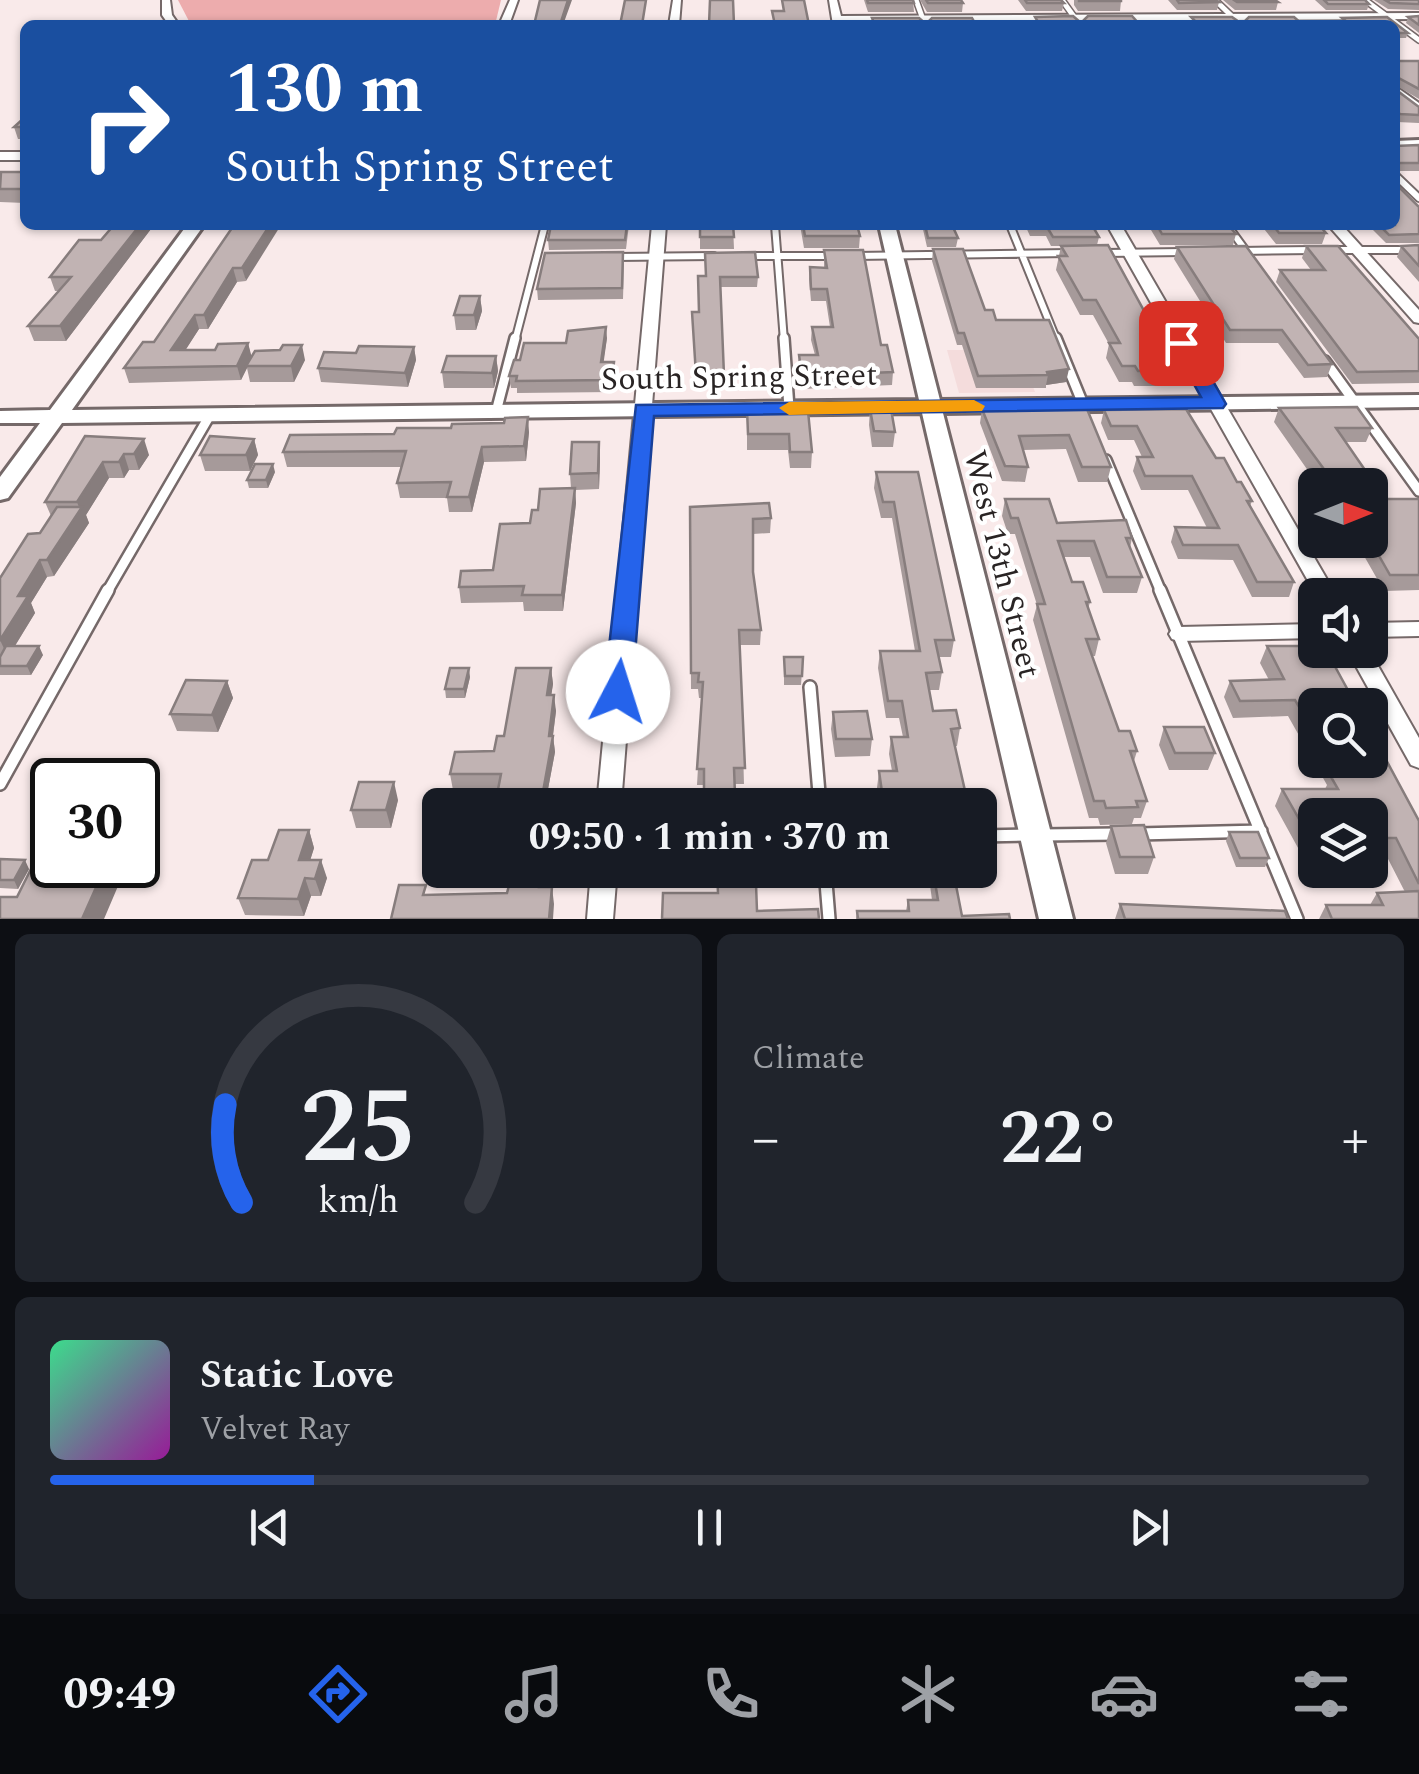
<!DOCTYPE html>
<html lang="en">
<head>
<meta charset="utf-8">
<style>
	:root { --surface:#171b24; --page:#20242c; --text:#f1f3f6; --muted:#9ea1a6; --line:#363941; --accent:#2563eb }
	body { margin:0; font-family:Spectral,serif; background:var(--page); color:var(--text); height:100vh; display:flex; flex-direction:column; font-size:38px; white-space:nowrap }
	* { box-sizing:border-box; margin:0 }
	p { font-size:32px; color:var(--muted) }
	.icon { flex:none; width:55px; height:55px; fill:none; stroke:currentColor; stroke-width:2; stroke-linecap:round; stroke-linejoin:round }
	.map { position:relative; height:919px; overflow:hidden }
	.side { display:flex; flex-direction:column; gap:15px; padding:15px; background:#0d0f14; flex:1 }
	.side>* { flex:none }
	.top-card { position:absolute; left:20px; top:20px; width:1380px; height:210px; border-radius:15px; box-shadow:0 2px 8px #0004; background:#1a4fa0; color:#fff; overflow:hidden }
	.needle { width:65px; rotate:89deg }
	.buttons { position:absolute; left:1298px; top:468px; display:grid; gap:20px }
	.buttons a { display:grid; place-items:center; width:90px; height:90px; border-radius:15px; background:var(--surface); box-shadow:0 2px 8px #0004; font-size:50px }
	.speed { position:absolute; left:30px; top:758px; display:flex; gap:20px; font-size:50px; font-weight:700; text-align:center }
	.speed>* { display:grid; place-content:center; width:130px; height:130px; border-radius:50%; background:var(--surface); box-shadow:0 2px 8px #0004; line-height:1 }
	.speed .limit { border:5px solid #111; border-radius:15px; background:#fff; color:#111 }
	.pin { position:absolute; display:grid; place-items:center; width:85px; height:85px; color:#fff; margin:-42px; border-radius:20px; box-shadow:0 5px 15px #0006 }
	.me { position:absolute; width:110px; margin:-55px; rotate:5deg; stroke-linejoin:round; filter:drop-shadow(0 0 8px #0008) }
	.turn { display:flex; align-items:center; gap:35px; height:210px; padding:0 40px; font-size:45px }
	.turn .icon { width:130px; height:130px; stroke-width:2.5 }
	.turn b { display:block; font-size:70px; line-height:85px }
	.big { font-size:75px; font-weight:700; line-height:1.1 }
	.side .card { flex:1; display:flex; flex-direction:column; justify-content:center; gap:15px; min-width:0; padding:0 35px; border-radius:15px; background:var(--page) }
	.side .dial { align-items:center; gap:0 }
	.dial svg { height:260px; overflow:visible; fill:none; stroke:var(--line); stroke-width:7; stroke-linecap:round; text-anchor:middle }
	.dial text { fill:var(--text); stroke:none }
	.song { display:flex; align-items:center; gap:30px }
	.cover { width:120px; height:120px; border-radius:15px; background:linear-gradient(135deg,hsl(150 70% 55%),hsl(300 70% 35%)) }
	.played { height:10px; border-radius:5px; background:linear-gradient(90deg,var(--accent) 20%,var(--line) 20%) }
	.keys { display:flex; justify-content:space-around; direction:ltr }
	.heat { display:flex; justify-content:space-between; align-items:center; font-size:55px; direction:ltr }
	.side .tiles { flex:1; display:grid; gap:15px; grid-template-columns:1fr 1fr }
	.card:last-child { grid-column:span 2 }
	.trip { position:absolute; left:422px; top:788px; width:575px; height:100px; border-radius:15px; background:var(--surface); box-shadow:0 2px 8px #0004; font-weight:700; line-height:100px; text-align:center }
	.tabs { display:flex; height:160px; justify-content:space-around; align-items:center; background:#090b0e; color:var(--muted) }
	.tabs .icon { width:70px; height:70px }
	.tabs .selected { color:var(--accent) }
	.tabs b { font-size:45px; color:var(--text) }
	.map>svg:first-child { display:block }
</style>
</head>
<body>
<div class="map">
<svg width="1419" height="919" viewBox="0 0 1419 919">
	<rect width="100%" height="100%" fill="#f9eaea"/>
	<path fill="#f4dcdc" d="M947,350H1019L1035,392L959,393Z"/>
	<path fill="#edacad" d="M178,0H501L495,25H191Z"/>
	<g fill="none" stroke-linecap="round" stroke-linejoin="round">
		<defs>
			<path id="service-far3" d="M916,0L925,25
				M1062,0L1080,25
				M1215,0L1241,25
				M1365,0L1419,40"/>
			<path id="service-far2" d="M1395,175L1419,198
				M775,225L784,341
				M1010,225L1057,341
				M1227,225L1249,255
				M1330,250H1419
				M1240,251L1314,250
				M1105,253L1184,252
				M745,256H834
				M855,256L1069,253
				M615,257L714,256
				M515,341L545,225"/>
			<path id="service-far1" d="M784,338L789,408
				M1056,338L1085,409
				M1325,361L1419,491
				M496,412L515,338
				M1106,460L1161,592
				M107,592L210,415"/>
			<path id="service" d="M1160,590L1297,919
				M810,687L820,805
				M0,784L108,590
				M1138,834L1261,831
				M1043,835L1117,834
				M980,836L1027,835
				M825,870L829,919"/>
			<path id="minor" d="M162,0H170L172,15L179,25H169L162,15Z
				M510,0H518L509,25H499Z
				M673,0H681L679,25H669Z
				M829,0H837L841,16L1419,13V19L842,22L843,25H833Z
				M1395,86L1419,103V112L1395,94Z
				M0,152H25V160H0Z
				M652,225H666L621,805H597Z
				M1107,225H1121L1336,595H1316Z
				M1328,225H1342L1419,310V323L1414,322Z
				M1419,622V636L1370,637V623Z
				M1315,624V638L1179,641L1172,639L1169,634L1172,629L1179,627Z
				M1347,650H1369L1419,738V768L1411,765Z
				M591,870H617L613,919H587Z"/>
			<path id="tertiary" d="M1419,140V148L1395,149V141Z
				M187,225H204L72,410L919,400L879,225H895L940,400L1419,395V407L943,413L1073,919H1039L922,413L62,423L8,498L0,500V477L40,423H0V411L50,410Z"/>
		</defs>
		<use href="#service-far3" stroke="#756969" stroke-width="8"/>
		<use href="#service-far2" stroke="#756969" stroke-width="10"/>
		<use href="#service-far1" stroke="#756969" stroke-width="14"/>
		<use href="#service" stroke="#756969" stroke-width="16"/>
		<use href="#minor" stroke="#756969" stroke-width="4"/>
		<use href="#tertiary" stroke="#756969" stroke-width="6"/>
		<use href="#service-far3" stroke="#fff" stroke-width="5"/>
		<use href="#service-far2" stroke="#fff" stroke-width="6"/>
		<use href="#service-far1" stroke="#fff" stroke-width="9"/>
		<use href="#service" stroke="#fff" stroke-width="11"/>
		<use href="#minor" fill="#fff" fill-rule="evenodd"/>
		<use href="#tertiary" fill="#fff" fill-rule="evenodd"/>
	</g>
	<path fill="#a69a9a" d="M864,0H913L914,12H868Z
		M920,0H961L963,3L962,12H927Z
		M1018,0H1061L1064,3L1062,11H1026Z
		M1074,0H1121V1L1120,11H1078L1074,5Z
		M1168,0H1216L1219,2L1217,10H1177Z
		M1223,0H1275L1278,2L1276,10H1235Z
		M1315,0H1365L1369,4L1367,10H1326Z
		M1374,0H1419V10L1388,9Z
		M1419,16V33L1406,23L1408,17Z
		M1387,17L1408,33L1406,38H1395V25H1343L1340,23L1342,18Z
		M1395,61H1419V99L1395,85V89L1419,107V123L1397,122L1395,121Z
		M25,117V139H18L14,127Z
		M1419,145V171H1395V146Z
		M25,172V203L0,202V173Z
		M1395,174L1398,176L1395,183L1419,207V243H1386L1368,225H1395Z
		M114,225H154L66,341H34L28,326L58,291H55L50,277L101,240Z
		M234,225L246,281L237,282L208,329H199L185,350H215L248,343L251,357L305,360L294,382H250L247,368L241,380L129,383L124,368L154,342Z
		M551,225H629L626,249L549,250L548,240Z
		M700,225H733L734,249H700Z
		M800,225H857L860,236L859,248H804Z
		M922,225H952L958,238L956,247H927Z
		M1025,225H1092L1099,237L1097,245L1177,371L1173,386H1134L1132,382H1119L1106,358L1109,344L1093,315H1080L1056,270L1061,246H1051L1046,236H1030Z
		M1148,225H1228L1236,234L1233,245H1160Z
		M1261,225H1319L1326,233L1322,244H1276Z
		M1419,245V282L1397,257L1401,246Z
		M1306,246L1419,339V383L1352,384L1276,282L1280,270H1311L1302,258Z
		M1177,247L1332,364L1327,377L1304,378L1278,343H1226L1174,259Z
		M933,249L985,310L1066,382L1046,385V388H976L962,345H957L932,261Z
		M824,250L881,345L893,372L892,385L801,389L798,367L799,355H815L811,340L812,327H830L826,301H811L809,279L810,267L824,268Z
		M624,263L623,299L538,300L537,289Z
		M698,276L758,277L757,287H720L724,386H696L692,312H699Z
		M480,296L482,311L476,330H456L454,315Z
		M607,338L603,362L615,374L613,392L517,393V388H511L509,376L520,360L566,343Z
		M414,347L416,360L408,387L321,382L318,368L356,353Z
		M496,356L498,371L494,388H444L442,372Z
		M1279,408L1372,428L1366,442H1346L1385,499H1419V590L1384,591L1355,540H1370V485H1318L1274,422Z
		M747,409L808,411L812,452L811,468H790L788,450H747Z
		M870,409L895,432L893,447H872L869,425Z
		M982,409H1087L1111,467L1107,482H1078L1066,449L1023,450L1028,467L1025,482L1002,481L980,423Z
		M1104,410L1216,458L1252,501L1250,506L1294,582L1289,597H1252L1233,560L1178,559L1171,542L1175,527L1207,528L1188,490H1141L1133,471L1137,457H1142L1134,440H1108L1101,423Z
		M529,432L526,461L484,462L472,512H449L447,498H400L397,483L401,467H287L283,452Z
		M85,436L149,455L139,470H129L124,478H109L86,515L89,523L54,576L47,577L31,603L35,613L15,646L43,655L31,675H0V578L40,533L51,516L45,502Z
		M254,439L258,455L250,471H205L200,455Z
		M599,442L600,458L599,489L575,490L576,503L563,611H524L523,602L461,603L459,587L493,570L538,510L571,488L570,474Z
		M275,472L268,488H249L247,480Z
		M876,472H918L954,640L951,657H939L942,672L939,690H929L933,711L960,728L957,746H955L968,805H879L877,788L879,771H892L889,754L891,737H903L899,718H886L878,668L880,651H915L892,518H881L874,488Z
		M1005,499L1057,523L1132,538L1130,548L1142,577L1137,593H1103L1090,557H1063L1072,582L1090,602L1088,609L1099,639L1095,656H1092L1119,731L1137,751L1134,761L1147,801L1141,818H1134L1132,824L1100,825L1098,818H1089L1033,620L1037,605L1015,534H1008L1002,516Z
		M690,507L771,518L770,533L753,534V572L761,630L760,645H740L744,784H735V805H704V785H697L702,698H699L698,689H691Z
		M1267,646L1315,705V760H1370L1419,821V919H1319L1326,905H1370L1377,893L1405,892L1386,855H1370V815H1315V857H1303L1275,806L1282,789H1325L1327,785L1288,716L1233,718L1224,697L1230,681L1269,680L1260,663Z
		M784,657H803L801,685H784Z
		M551,668L553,684L551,695L556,711L553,736L555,752L545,805H495L498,790H453L450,774L494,751Z
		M470,677L465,698H446L445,689Z
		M227,681L233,698L218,732L177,731L170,714Z
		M833,712L872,739L870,756L835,757L831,729Z
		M1164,727L1215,753L1208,770H1169L1159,745Z
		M398,800L391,828H356L351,810Z
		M1111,826L1154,857L1148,874H1115L1106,843Z
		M309,830L314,848L310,860L327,878L321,896H311L304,916L245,915L238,898L268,860Z
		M1229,832L1269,858L1265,867H1236L1226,841Z
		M980,846L983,862L980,879L955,878L962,916L1010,919H856L857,911H906L908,900H932L928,870H980Z
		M0,859L29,869L18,889L0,888Z
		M672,870H743L744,885L757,911L662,919L718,893L717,874L672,876Z
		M1120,904L1288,919H1115Z"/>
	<path fill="#877d7d" d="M568,0H572L563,25H560Z
		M140,225H154L66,341L60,326Z
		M270,225H281L246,281L242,268Z
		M233,268L237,282L208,329L204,315Z
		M480,296L482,311L476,330L474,315Z
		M195,315L199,329L176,365L171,350Z
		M606,327L607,338L602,374L601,362Z
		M248,343L252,358L241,380L237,366Z
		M302,345L305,360L294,382L291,366Z
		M414,347L416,360L408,387L405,373Z
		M496,356L498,371L494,388L492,373Z
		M1069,369L1066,382L1046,385L1048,375L1047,372Z
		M528,417L529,432L526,461L524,446Z
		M144,439L149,455L139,470L134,454Z
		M254,439L258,455L250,471L246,455Z
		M599,442L600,458L599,489L598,473Z
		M482,447L484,462L472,512L469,497Z
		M124,454L129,470L124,478L119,462Z
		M103,462L109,478L86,515L89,523L54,576L47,560L80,510L77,502Z
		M273,464L275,472L268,488L266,480Z
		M575,488L576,503L563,611L562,595Z
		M40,560L47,577L31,603L35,613L8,657L0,640L18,596Z
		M39,646L43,655L31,675L27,666Z
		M469,668L470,677L465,698L464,689Z
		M551,668L553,684L549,711L547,695Z
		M227,681L233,698L218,732L212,715Z
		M554,695L556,711L552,742L553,736L555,752L545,805H541Z
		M394,782L398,800L391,828L386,810Z
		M309,830L314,848L305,877L299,860Z
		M25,860L29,869L18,889L14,880Z
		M321,860L327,878L321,896L315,879Z
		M106,865H127L104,919H82Z
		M541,870H546L541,904L539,887Z
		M305,878L311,896L304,916L298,899Z
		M552,887L554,904L553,919H549Z"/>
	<path fill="#c1b3b3" stroke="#877d7d" stroke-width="2.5" d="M540,0H568L560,25H534Z
		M625,0H646L642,25H620Z
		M710,0H733L734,25H709Z
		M782,0H804L809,25H775L772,11H784Z
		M867,0H913L914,3H868Z
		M926,0H961L963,3H928Z
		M1025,0H1061L1064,3H1027Z
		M1079,0H1121V1H1079Z
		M1177,0H1216L1219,2L1179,3Z
		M1234,0H1275L1278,2H1237Z
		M1324,0H1365L1369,4H1328Z
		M1385,0H1419V4L1390,3Z
		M1073,16L1081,23L1088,16H1132L1140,25H1040L1035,17Z
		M1419,16V25L1408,17Z
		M1191,17H1232L1242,24L1249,17H1294L1303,25H1199Z
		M1387,17L1408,33H1395V25H1351L1342,18Z
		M872,18H919L926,24L932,18H972L976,25H875Z
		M1395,61H1419V89L1395,76Z
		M1395,81V89L1419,107V115L1400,114L1395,110Z
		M25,117V127H14Z
		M1419,145V163H1395V146Z
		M1,172H25V189H0Z
		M1395,183L1419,207V234L1389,235L1379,225H1395Z
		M114,225H140L60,326H28L71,277H50L79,240H101Z
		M234,225H270L242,268H233L204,315H195L171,350H215L218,344L248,343L237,366L124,368L143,342H154Z
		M551,225H627L625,240H548Z
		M700,225H733L734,237H700Z
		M803,225H857L860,236H805Z
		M925,225H952L958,238H928Z
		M1031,225H1092L1099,237H1053L1047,227H1031Z
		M1157,225H1228L1236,234H1162Z
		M1273,225H1319L1326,233H1279Z
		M1108,245L1177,371H1138L1135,366H1122L1109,343H1120L1096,300H1083L1058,256H1067L1061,246Z
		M1419,245V266L1401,246Z
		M1246,246L1332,364L1308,365L1282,330H1230L1177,247Z
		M1306,246H1338L1419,339V371L1357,372L1280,270H1325Z
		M933,249H963L985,310H993L996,320H1049L1069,369L1047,372L1048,375L978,376L964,333H958Z
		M824,250H863L881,345H887L893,372L802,376L799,355H818L812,327H833L827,289H811L810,267L827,268Z
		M623,252L622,288L537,289L545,253Z
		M755,252L758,277H720L724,375H696L692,312H699L698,276H706L705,253Z
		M460,296H480L474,315H454Z
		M606,327L601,362H614L612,380L516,381L517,376H509L514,360H520L524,343H566L568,331Z
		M283,345H302L291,366H246L255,351L280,350Z
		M359,346L414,347L405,373L318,368L324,352L356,353Z
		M447,356H496L492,373L442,372Z
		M1357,407L1372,428H1336L1385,499H1419V575H1390L1370,540V485H1324L1320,480H1332L1279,408Z
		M747,409L808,411L812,452H790L789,434H748Z
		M870,409H891L895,432L874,431Z
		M982,409H1087L1111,467H1082L1069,435L1019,436L1028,467L1005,466Z
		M1186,409L1216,458H1224L1237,482H1241L1252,501H1247L1294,582H1257L1238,545H1183L1175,527L1219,528L1192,476H1145L1137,457H1153L1137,426H1111L1104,410Z
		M528,417L524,446L482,447L469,497H447L451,482L397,483L406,451L283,452L290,435L394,434L397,428H451L452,424L504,423L505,418Z
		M85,436L144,439L134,454H124L119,462H103L77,502H45Z
		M210,436L254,439L246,455H200Z
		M572,442H599L598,473L570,474Z
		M255,464H273L266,480H247Z
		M876,472H918L954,640H935L942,672L926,673L933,711L956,710L960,728L951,729L968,804L883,799L879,771H897L891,737H908L902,701H888L880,651H920L894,502H883Z
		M575,488L562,595H522L524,586L459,587L461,571L493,570L500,524L530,523L532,510H538L540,489Z
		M1005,499H1049L1057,523L1126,520L1132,538H1126L1142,577H1107L1094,541H1058L1072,582H1083L1090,602H1086L1099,639H1086L1119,731H1130L1137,751H1130L1147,801H1136L1138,807L1106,808L1104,801H1094L1037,604H1045L1018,518H1011Z
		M769,503L771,518L753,519V572L761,630H739L745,768H734L735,794H704V769H697L703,682H698L699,673H691L690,507Z
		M57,507H82L47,560H40L18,596H28L0,640V578L28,534L40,533Z
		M6,646H39L27,666H0V657Z
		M1267,646H1315V650H1326L1356,705H1315V734L1295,700L1240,701L1230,681L1284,679Z
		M784,657H803L802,676H785Z
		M450,668H469L464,689H445Z
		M516,668H551L547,695H554L549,736H553L541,803H531V805H495L501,774H450L455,752L494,751L497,736H504Z
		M186,680L227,681L212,715L170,714Z
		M867,711L872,739H836L833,712Z
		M1164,727H1204L1215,753H1175Z
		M1370,730L1419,821V884L1396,838H1370V815H1315V840H1311L1282,789H1338L1331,777L1340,776L1330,760H1370Z
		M359,782H394L386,810H351Z
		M1144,825L1154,857H1120L1111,826Z
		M279,830H309L299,860H321L315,879L305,878L298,899L238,898L252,860H268Z
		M1229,832H1258L1269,858H1240Z
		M0,859L25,860L14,880H0Z
		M70,865H106L82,919H0V897H17L31,869H68Z
		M513,870H541L539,887H552L549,919H391L399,885H426L423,895L507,893Z
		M717,870H743L744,885L756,884L757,911L818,909L819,919H662L663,893H718Z
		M933,870H953L962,916L1009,914L1010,919H858L857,911H909L908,900H938Z
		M1419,891V919H1332L1326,905H1383L1377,893Z
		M1120,904L1285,911L1288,919H1125Z"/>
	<path fill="#2563eb" stroke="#184099" stroke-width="2.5" d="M1181,337L1191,343L1226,404L1223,408L654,416L632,692L628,699L618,702L608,699L604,692L636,405L1201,397L1171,343Z"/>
	<path fill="#f59e0b" d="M974,400L985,406L982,411L789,415L779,408L789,402Z"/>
	<g text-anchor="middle" stroke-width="8" stroke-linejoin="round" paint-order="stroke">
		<g font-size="32" fill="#292424" stroke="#fff">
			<text transform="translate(739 376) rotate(-1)" y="11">South Spring Street</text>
			<text transform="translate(1003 564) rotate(76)" y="11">West 13th Street</text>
		</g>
	</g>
</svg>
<div class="buttons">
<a><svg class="needle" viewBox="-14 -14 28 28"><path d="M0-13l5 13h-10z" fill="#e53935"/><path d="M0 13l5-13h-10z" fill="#9ea1a6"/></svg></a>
<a><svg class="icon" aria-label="sound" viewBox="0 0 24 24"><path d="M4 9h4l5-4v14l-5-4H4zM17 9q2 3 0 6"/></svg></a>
<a><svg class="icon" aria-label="search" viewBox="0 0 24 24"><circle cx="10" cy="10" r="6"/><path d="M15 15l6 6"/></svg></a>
<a><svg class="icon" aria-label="layers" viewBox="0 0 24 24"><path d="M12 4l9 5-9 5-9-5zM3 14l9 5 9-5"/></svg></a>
</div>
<div class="speed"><div class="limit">30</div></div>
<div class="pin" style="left:1181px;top:343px;background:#d93025"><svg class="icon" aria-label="arrive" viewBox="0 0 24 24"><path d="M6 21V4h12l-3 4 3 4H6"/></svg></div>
<svg class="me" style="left:618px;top:692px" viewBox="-20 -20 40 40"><circle r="19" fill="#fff"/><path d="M0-13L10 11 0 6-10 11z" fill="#2563eb"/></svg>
<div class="trip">09:50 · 1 min · 370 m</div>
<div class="top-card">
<div class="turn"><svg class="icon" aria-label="right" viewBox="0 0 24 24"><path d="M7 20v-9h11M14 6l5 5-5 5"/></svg><div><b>130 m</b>South Spring Street</div></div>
</div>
</div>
<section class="side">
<div class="tiles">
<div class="card dial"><svg viewBox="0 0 100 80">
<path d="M14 69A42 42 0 1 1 86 69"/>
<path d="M14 69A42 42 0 0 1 9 39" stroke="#2563eb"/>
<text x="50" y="56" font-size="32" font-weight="700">25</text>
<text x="50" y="72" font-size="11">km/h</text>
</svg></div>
<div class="card"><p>Climate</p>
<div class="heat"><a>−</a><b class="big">22°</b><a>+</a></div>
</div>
<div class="card">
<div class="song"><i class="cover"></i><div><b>Static Love</b><p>Velvet Ray</p></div></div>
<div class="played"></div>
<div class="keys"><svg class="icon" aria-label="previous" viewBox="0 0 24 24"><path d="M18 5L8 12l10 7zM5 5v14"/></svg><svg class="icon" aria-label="pause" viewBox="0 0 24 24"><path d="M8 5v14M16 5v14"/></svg><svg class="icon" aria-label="next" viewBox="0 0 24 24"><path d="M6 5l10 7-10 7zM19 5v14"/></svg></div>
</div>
</div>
</section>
<nav class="tabs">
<b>09:49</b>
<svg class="icon selected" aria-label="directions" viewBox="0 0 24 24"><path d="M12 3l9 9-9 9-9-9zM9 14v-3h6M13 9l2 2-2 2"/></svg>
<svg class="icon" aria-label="music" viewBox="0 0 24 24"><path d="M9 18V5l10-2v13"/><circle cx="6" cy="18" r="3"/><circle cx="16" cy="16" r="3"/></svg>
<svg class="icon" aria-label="phone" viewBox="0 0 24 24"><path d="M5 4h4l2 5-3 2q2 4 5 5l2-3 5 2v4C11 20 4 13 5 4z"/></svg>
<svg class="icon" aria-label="climate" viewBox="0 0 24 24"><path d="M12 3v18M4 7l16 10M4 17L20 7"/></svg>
<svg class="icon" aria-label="car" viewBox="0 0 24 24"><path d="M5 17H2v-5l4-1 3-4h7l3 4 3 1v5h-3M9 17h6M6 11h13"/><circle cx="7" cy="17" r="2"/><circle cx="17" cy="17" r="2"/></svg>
<svg class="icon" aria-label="filters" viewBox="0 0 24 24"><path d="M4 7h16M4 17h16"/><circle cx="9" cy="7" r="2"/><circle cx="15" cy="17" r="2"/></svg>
</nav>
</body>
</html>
